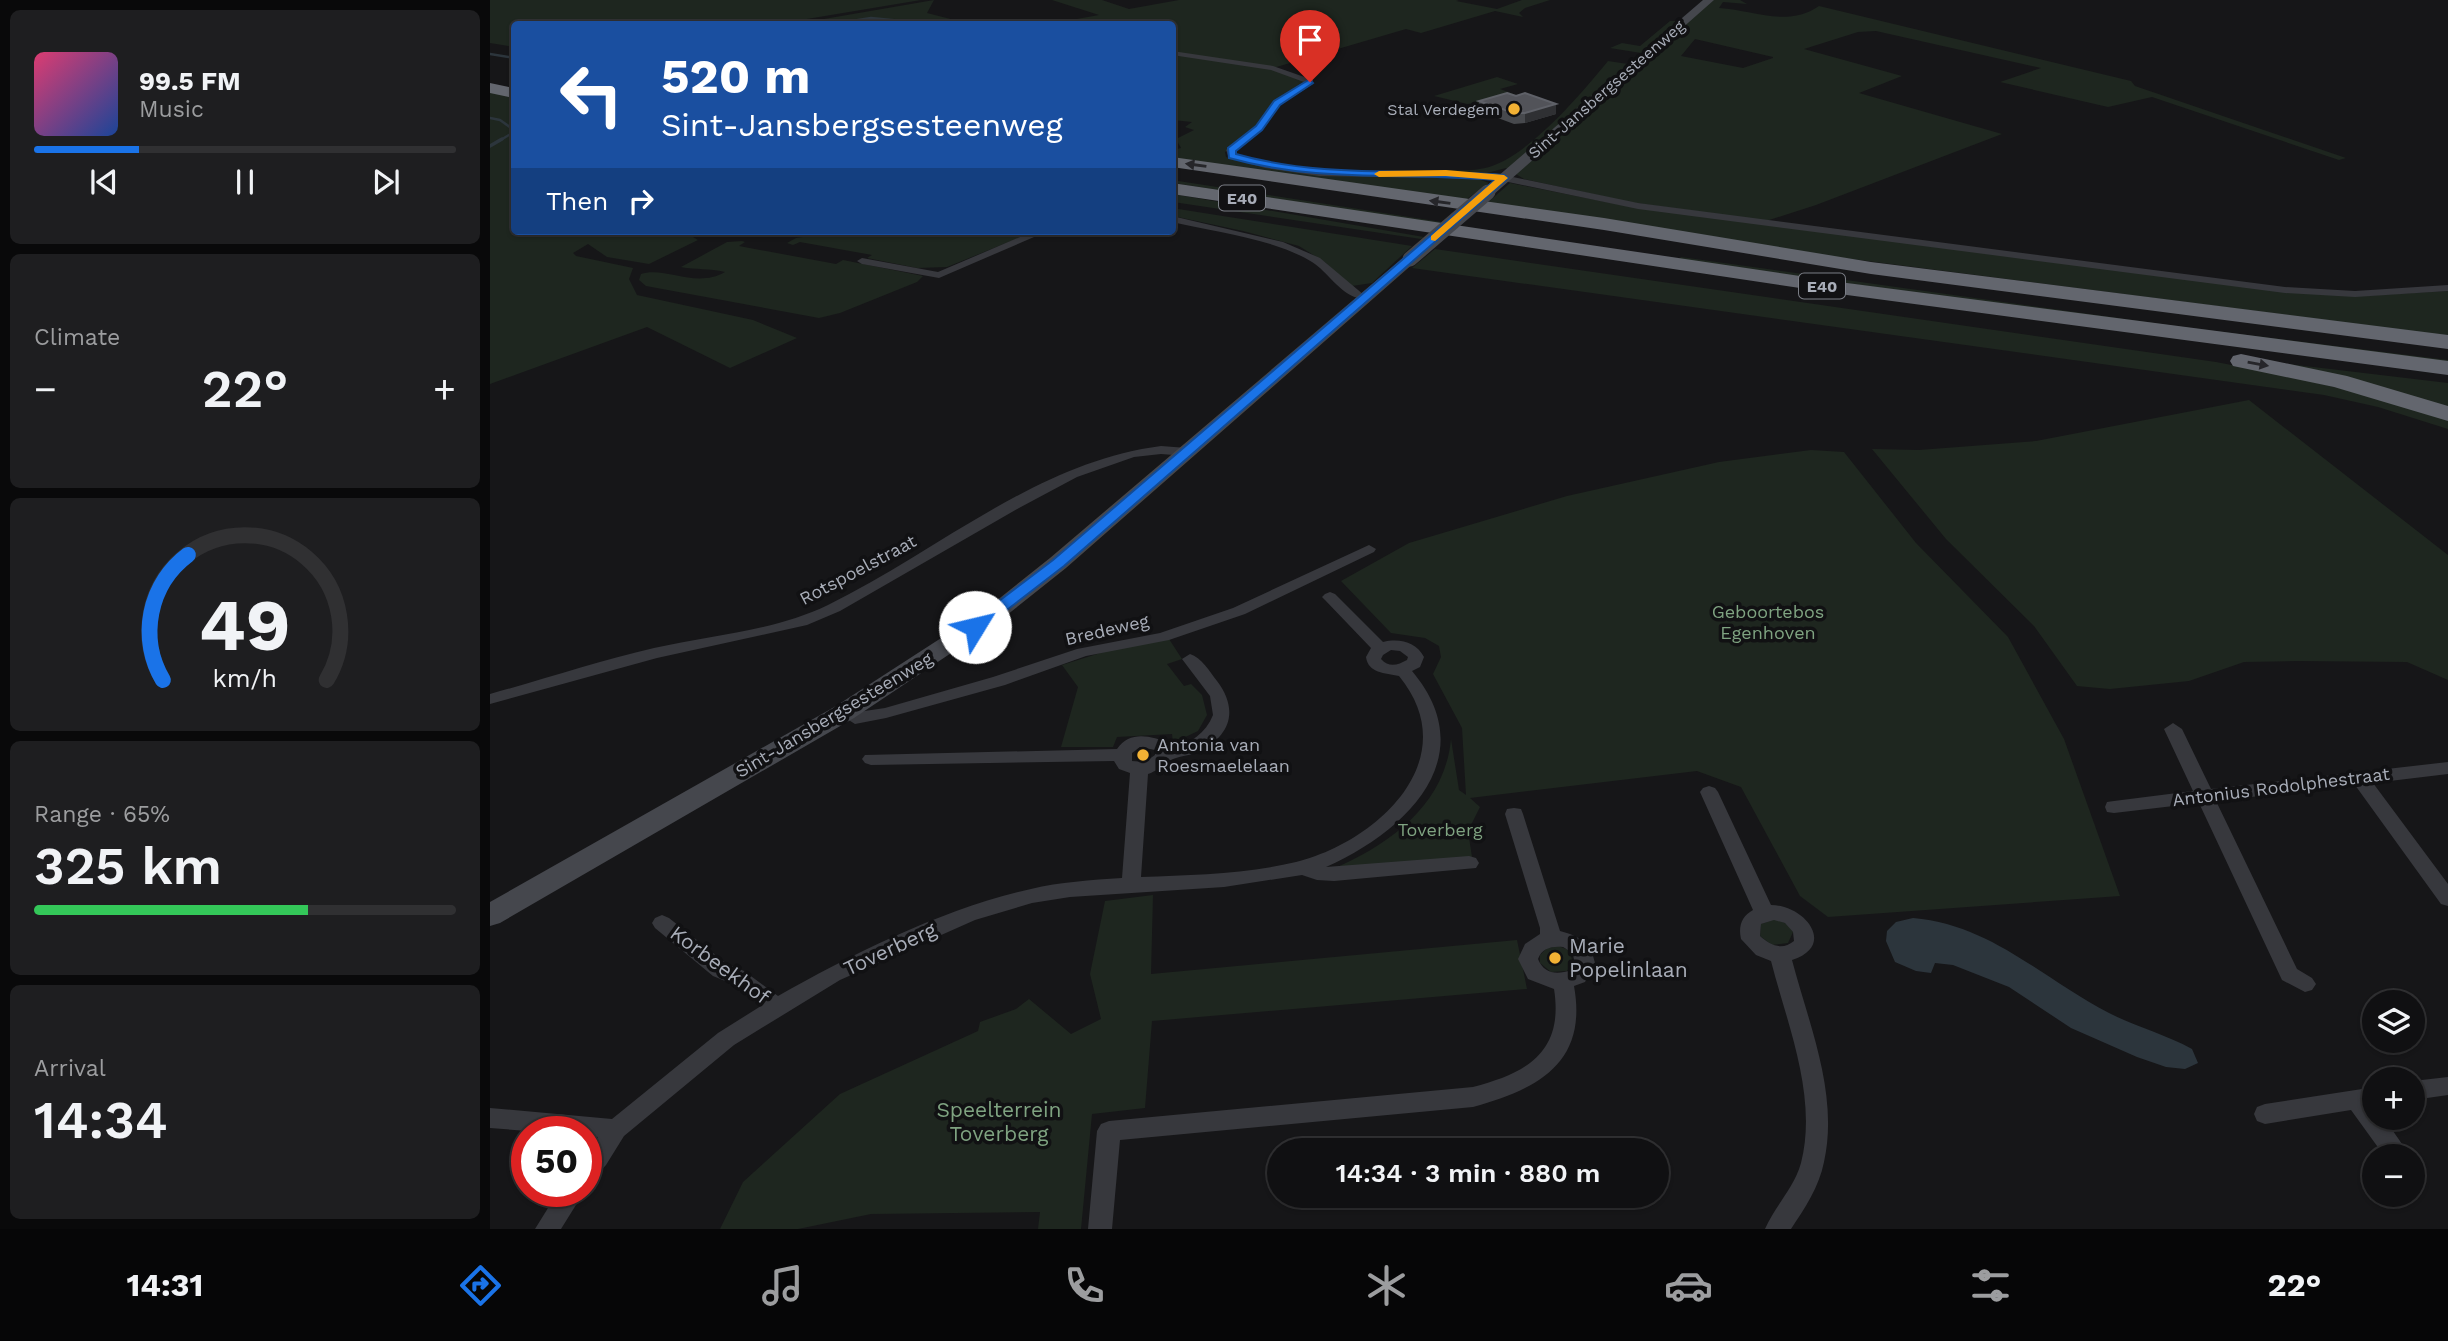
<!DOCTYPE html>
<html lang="en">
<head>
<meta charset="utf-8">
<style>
	:root { --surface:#101012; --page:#1e1e20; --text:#f1f3f6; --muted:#9c9d9f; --line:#303032; --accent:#1a73e8 }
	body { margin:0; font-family:"Work Sans",sans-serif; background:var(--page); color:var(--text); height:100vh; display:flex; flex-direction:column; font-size:26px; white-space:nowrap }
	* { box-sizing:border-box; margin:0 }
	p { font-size:23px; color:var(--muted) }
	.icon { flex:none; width:38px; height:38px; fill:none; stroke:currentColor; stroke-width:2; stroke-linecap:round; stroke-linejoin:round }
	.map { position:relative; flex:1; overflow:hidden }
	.panel { display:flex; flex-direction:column; gap:10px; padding:10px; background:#09090a; width:490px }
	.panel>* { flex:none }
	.banner { position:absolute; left:21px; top:21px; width:665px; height:214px; border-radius:7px; box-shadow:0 2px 5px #0004,0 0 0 2px var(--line); background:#1a4fa0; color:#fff; overflow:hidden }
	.buttons { position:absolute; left:1872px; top:990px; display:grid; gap:14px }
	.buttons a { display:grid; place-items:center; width:63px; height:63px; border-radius:50%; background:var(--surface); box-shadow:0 2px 5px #0004,0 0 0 2px var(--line); font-size:35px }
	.speed { position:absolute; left:21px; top:1116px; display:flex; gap:14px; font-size:35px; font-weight:700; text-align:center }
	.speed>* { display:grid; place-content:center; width:91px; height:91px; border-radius:50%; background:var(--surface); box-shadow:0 2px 5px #0004,0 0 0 2px var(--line); line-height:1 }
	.speed .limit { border:10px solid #d22; background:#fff; color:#111 }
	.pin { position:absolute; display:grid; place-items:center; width:60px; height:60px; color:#fff; margin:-72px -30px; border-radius:50% 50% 50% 0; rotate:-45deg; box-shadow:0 0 7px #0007 }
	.pin .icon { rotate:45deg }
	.me { position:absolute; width:77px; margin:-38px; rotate:54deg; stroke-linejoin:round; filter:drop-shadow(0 0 5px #0008) }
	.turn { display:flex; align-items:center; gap:24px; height:147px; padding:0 35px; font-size:32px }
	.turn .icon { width:91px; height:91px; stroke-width:2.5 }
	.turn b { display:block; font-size:49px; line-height:60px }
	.then { display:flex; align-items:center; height:66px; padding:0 35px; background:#0003; gap:14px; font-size:26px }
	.big { font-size:52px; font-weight:600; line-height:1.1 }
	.panel .widget { flex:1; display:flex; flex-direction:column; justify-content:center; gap:10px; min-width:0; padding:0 24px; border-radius:10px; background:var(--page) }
	.panel .dial { align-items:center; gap:0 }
	.dial svg { height:182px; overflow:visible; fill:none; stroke:var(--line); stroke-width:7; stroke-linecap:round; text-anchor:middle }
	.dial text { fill:var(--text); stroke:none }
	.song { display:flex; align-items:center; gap:21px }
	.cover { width:84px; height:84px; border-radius:10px; background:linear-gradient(135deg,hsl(340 70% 55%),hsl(220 70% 35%)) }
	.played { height:7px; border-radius:4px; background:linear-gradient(90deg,var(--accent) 25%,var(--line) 25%) }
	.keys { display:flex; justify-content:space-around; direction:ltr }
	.heat { display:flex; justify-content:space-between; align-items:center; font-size:38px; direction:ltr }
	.charge { height:10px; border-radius:5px; background:linear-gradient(90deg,#34c759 65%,var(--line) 0) }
	.trip { position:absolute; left:777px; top:1138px; width:402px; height:70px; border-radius:35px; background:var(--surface); box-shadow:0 2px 5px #0004,0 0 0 2px var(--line); font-weight:600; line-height:70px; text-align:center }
	.dock { display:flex; height:112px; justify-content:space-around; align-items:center; background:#060607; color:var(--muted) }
	.dock .icon { width:49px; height:49px }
	.dock .active { color:var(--accent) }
	.dock b { font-size:32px; color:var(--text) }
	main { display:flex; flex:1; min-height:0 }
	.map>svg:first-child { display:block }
</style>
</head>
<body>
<main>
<section class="panel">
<div class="widget">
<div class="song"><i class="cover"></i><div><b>99.5 FM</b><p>Music</p></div></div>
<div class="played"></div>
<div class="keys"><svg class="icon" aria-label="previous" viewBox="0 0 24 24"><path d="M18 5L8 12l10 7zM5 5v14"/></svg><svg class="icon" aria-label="pause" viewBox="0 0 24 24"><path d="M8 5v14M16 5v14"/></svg><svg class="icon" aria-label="next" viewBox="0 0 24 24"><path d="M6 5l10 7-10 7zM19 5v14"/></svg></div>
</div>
<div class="widget"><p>Climate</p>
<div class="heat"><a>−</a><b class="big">22°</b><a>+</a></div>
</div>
<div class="widget dial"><svg viewBox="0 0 100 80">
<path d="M14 69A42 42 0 1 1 86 69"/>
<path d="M14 69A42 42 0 0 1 25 14" stroke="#1a73e8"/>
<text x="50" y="56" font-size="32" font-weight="700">49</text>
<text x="50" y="72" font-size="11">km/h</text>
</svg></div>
<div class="widget"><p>Range · 65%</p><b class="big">325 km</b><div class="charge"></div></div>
<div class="widget"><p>Arrival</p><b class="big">14:34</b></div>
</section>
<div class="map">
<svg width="1958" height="1229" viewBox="0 0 1958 1229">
	<rect width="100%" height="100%" fill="#161618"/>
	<path fill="#1e261f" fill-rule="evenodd" d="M0,0H431L287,24H24V47L0,43Z
		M444,0L437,13L480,24H305Z
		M562,0H612L639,9L689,0H969L966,1L1007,9L1032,0H1060L1035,8L1029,13L1033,17L1005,11L931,33L916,29L783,68L816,81L783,103L763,130L735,152L736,157C815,181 901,175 983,177L999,183L974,201L683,158V150L691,148L686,139L704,130L695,127L702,122L683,120L682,24H559L609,15Z
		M1219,0H1250L1257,4L1233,2L1229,8C1264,10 1297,28 1329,6L1641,81L1645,86L1856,158L1849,160L1662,97L1618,107L1510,82L1551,68L1386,31L1368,32L1314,49L1412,76L1369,93L1512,134L1326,205L1276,221L1139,202L1034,179L1016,168L997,173L954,172L953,170C971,170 990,172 1007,164C1046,147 1091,94 1118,61L1138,64L1151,53L1120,48L1132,43L1150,46L1180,21H1194ZM1205,39L1283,57V58L1253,68L1191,56Z
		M1007,77L1028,84L1010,89L1029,96L990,107L944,96Z
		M0,92L24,97V231H193L208,240L159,264L117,257L98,244L83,253L86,256L143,268L139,279L147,295L263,320L307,338L240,368L157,327L0,384Z
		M682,180L952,222L949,224L683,183Z
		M1020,183L1147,208L1747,285L1870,296L1958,291V336L1292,250L996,204Z
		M683,194L934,237L931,239L683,202Z
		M682,208L922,246L882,283L862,286L854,282L836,263L809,246L753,231L683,216Z
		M356,231H546L457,267L427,268L377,258L382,255L310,242L303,245L297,243L306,238Z
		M252,241L255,242L249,246L346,264L353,260L433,276L427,282L350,313L329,318L156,286L149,280L151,274C175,266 206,289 235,272C219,268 206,270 191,267L237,242Z
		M945,249L1726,362C1805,377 1882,394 1958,419V429L1888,407L1834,395L922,268Z
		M1191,257L1693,327L1958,360V363L1693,330L1188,260Z
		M1781,362L1958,383V410Z
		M1759,400L1958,555V680L1917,662L1807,661L1754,662L1699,681L1620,689L1587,686L1544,626L1456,539L1382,449L1429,450L1546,441Z
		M1321,450L1354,452L1426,543L1518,637L1574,739L1630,896L1338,917L1310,896L1251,787L1207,771L980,798L990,807L978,831L982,857L843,869C900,844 955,805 961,739L969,790L976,795L972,728L943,674L951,657L949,646L935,638L901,633L851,581L919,543L1077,496L1229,462Z
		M679,639L692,659L677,664L694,686L701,684L712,695L717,715L708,731L683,743L682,734L627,737L623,747H571L588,687L572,665L623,649Z
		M663,895L661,974L1027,940L1037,989L662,1021L655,1108L602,1114L591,1229H548L550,1212L381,1214L308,1229H230L253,1182L350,1094L488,1031L490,1022L526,1009L539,999L581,1034L611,1019L600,974L615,901Z
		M1286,919L1297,924L1303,932L1298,943L1282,945L1270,936L1271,924Z
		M1068,946L1079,950L1083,963L1077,971L1061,972L1050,963V955L1057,948Z"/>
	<path fill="#2c353c" d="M1423,918C1502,925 1551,978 1619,1013C1646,1027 1675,1034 1702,1049L1708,1063L1695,1069L1676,1067L1647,1057L1581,1028L1519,987L1463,965L1445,963L1441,973L1426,971L1405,962L1396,941L1397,931L1406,922Z"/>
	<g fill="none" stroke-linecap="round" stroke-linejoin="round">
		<path stroke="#2c353c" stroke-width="2.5" d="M342,24L381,18L443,24
			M0,54L24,58
			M0,118L10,120L24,130
			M9,141L24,132"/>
		<path stroke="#2c353c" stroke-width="3.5" d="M0,146L12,139"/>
		<path fill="#37383d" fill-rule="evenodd" d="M682,51L783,66L823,80V84L790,105L772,130L746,151V154L776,162L829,170L1004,173L1148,203L1795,287L1865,291L1958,285V291L1865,297L1795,293L1148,209L1004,179L829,176L775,168L739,158L736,150L766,126L784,101L814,82L781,70L682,55Z
			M682,216L793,242L830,258L874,295L868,298C849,293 838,272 822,262C785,239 725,232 682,222Z
			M544,231H558L449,278L372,264L367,261L372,258L448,272Z
			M671,446L697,448L704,452L697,456L671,454L644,457L587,477L529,508L350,611L317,625L167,658L0,704V694C54,679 109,661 164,648C222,635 284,631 338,605C448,551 547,462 671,446Z
			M879,545L886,549L884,552L755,614L679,640L596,656L515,685L396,718L365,724L346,712L355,707L368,712L395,708L503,677L587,649L670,633L743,608Z
			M840,592L845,594L893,642C910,638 926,642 934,657L930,667L922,671C994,756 917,831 836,867L979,856L986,858L989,863L986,868L844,881L827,880L812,875L734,887L580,897L542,903L485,920L350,980L244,1045L134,1136L116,1165L104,1178L96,1181V1154L108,1137L96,1136V1132H50L0,1128V1108L122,1119L228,1033L271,1006L240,983L223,976L165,928L162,923L165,918L172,915L179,918L237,964L254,971L288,996C362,954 457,907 541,889C570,882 601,880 632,878L640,773L629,769L624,761L381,765L375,763L372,759L375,755L627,749C640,730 661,736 679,743L682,748C700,744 716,733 723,715L720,696L692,659L700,654C711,657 720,672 727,681C749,710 741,737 707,752C699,756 688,756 681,760C672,764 668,771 658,774L651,877C703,875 756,874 806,862C887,842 977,759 909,676C895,673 878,673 876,657L881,648L835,600L832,597L835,594ZM901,650L910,651L918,657L917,660C908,665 899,668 891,659L893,655ZM650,747L665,750V755L655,762L642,761V753Z
			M1683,723L1692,729L1721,789L1958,762V774L1883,783L1958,884V906L1951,904L1865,785L1726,801L1807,969L1822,978L1826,984L1822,990L1815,992L1792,980L1709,803L1624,813L1617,812L1615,807L1617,802L1624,801L1703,791L1674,729Z
			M1219,786L1225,788L1228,792L1281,905C1315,905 1347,946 1302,960C1319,1025 1349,1094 1334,1162C1329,1187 1315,1208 1301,1229H1275C1285,1206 1304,1188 1311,1163C1328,1096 1297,1024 1281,961L1266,955L1251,939C1248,926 1252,916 1263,910L1210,792L1213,788ZM1284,920L1295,923L1303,932L1304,941C1292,951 1280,945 1270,936L1271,924Z
			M1024,808L1031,809L1033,814L1070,931C1089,936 1101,943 1105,963L1095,982L1084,986C1098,1063 1048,1089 983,1107L630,1140L622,1229H598L607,1131L611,1124L619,1121L983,1087C1037,1073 1074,1052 1064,989L1038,979L1028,959L1035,944L1050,934V928L1015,814L1017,809ZM1073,947C1084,953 1087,959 1081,970C1067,975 1054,974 1048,959C1052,948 1062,946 1073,947Z
			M1958,1077V1095L1923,1100V1081Z
			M1885,1087V1118H1894L1921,1157H1895L1861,1110L1775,1124L1767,1121L1764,1114L1767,1107L1775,1104Z
			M68,1192H94L71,1229H45Z"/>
		<path fill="#45474d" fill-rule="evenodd" d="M1213,0H1224L1003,195H993V189Z
			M920,254L925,256L928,259L925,262L576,568L512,619L364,718L10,923L0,926V902L346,706L496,609L560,558L915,256Z"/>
		<path fill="#63666e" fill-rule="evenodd" d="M0,83L24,88V98L0,93Z
			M682,157L1114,218L1381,262L1958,335V349L1381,274L1114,230L682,167Z
			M682,183L1357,283L1958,361V375L1357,295L682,194Z
			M1751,354L1857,376L1958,406V421L1844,387L1743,366L1740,361L1743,356Z"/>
		<path stroke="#45474d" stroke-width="15" d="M920,259L998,192"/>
	</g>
	<path fill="#47494d" d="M1026,96L1066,114L1035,123L1024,124L989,111V101Z"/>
	<path fill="#2f3033" d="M1066,104V114L1035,123V113Z"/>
	<path fill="#525359" stroke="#5f6168" stroke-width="2" d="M1017,93L1026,96L1035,93L1066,104L1035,113H1024L989,101Z"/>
	<defs><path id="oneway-solid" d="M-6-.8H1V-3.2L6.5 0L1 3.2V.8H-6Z" transform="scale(1.75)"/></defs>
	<g fill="#26262a">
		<use href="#oneway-solid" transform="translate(706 165) rotate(-172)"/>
		<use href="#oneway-solid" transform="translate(950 202) rotate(-172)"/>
		<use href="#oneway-solid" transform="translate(1768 364) rotate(10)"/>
	</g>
	<path fill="#1a73e8" stroke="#114b97" stroke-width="2" d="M820,79L823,83L790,105L772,130L746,151V154C833,179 925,168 1014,175L1018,178L574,566L491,630H480L477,627L480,623L563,560L1005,180C914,172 828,183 739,158L738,148L766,126L784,101Z"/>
	<path fill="#f59e0b" d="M956,170L1014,175L1018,178L945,241L941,240V236L1005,180L956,176L889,177L884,174L889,171Z"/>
	<g fill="#f2b134" stroke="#111113" stroke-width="2.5">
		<circle cx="1024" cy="109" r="7"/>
		<circle cx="653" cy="755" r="7"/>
		<circle cx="1065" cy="958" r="7"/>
	</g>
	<g text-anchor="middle" stroke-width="7" stroke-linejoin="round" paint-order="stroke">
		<g font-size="16" fill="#a8adb8" stroke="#111113">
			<text transform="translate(1116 89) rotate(-41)" y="6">Sint-Jansbergsesteenweg</text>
		</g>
		<g font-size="16" fill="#a8adb8" stroke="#111113" text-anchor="end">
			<text x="1010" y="115">Stal Verdegem</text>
		</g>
		<g fill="#111113" stroke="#7b7e86" stroke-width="2">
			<rect x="729" y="185.5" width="46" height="25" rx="5"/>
			<rect x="1309" y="273.5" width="46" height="25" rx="5"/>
		</g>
		<g font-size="16" font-weight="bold" fill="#a8adb8">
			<text x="752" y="204">E40</text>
			<text x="1332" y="292">E40</text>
		</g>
		<g font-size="18" fill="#a8adb8" stroke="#111113">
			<text transform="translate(368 570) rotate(-28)" y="6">Rotspoelstraat</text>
			<text transform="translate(617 630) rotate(-13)" y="6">Bredeweg</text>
			<text transform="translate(344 715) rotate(-31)" y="6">Sint-Jansbergsesteenweg</text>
			<text transform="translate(1791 787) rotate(-7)" y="6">Antonius Rodolphestraat</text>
		</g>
		<g font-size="18" fill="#7fa381" stroke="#111113">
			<text x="1278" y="618">Geboortebos<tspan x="1278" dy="21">Egenhoven</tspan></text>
			<text x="950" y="836">Toverberg</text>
		</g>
		<g font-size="18" fill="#a8adb8" stroke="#111113" text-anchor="start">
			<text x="667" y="751">Antonia van<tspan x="667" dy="21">Roesmaelelaan</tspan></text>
		</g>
		<g font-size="21" fill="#a8adb8" stroke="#111113" text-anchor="start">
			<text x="1079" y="953">Marie<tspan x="1079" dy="24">Popelinlaan</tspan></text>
		</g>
		<g font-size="21" fill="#a8adb8" stroke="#111113">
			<text transform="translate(400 949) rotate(-25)" y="7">Toverberg</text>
			<text transform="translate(230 965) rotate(36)" y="7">Korbeekhof</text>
		</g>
		<g font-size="21" fill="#7fa381" stroke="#111113">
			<text x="509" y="1117">Speelterrein<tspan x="509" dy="24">Toverberg</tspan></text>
		</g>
	</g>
</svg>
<div class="buttons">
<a><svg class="icon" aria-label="layers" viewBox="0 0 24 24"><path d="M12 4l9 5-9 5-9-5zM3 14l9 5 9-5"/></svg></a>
<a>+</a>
<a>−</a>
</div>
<div class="speed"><div class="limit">50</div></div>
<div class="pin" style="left:820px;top:82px;background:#d93025"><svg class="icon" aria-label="arrive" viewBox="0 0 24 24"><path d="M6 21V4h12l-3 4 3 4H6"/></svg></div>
<svg class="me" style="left:485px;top:627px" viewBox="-20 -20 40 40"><circle r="19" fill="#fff"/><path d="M0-13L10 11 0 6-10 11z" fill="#1a73e8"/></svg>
<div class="trip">14:34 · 3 min · 880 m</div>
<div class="banner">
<div class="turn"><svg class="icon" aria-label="left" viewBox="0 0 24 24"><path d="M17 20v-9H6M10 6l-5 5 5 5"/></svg><div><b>520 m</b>Sint-Jansbergsesteenweg</div></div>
<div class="then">Then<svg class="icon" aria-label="right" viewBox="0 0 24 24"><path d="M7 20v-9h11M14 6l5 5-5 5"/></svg></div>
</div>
</div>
</main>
<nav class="dock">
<b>14:31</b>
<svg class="icon active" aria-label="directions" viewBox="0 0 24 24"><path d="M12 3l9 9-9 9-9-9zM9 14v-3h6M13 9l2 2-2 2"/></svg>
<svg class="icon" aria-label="music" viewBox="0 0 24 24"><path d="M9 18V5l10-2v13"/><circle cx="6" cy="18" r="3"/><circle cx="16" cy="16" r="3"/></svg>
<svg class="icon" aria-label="phone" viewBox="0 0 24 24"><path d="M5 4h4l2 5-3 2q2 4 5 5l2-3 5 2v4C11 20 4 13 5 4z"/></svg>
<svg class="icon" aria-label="climate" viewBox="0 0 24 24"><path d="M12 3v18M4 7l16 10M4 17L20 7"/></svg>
<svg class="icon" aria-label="car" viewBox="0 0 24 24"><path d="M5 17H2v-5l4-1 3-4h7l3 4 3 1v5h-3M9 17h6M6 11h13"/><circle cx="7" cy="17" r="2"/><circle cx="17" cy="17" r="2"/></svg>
<svg class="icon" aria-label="filters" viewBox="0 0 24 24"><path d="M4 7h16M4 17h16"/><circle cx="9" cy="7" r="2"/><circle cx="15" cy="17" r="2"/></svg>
<b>22°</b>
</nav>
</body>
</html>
